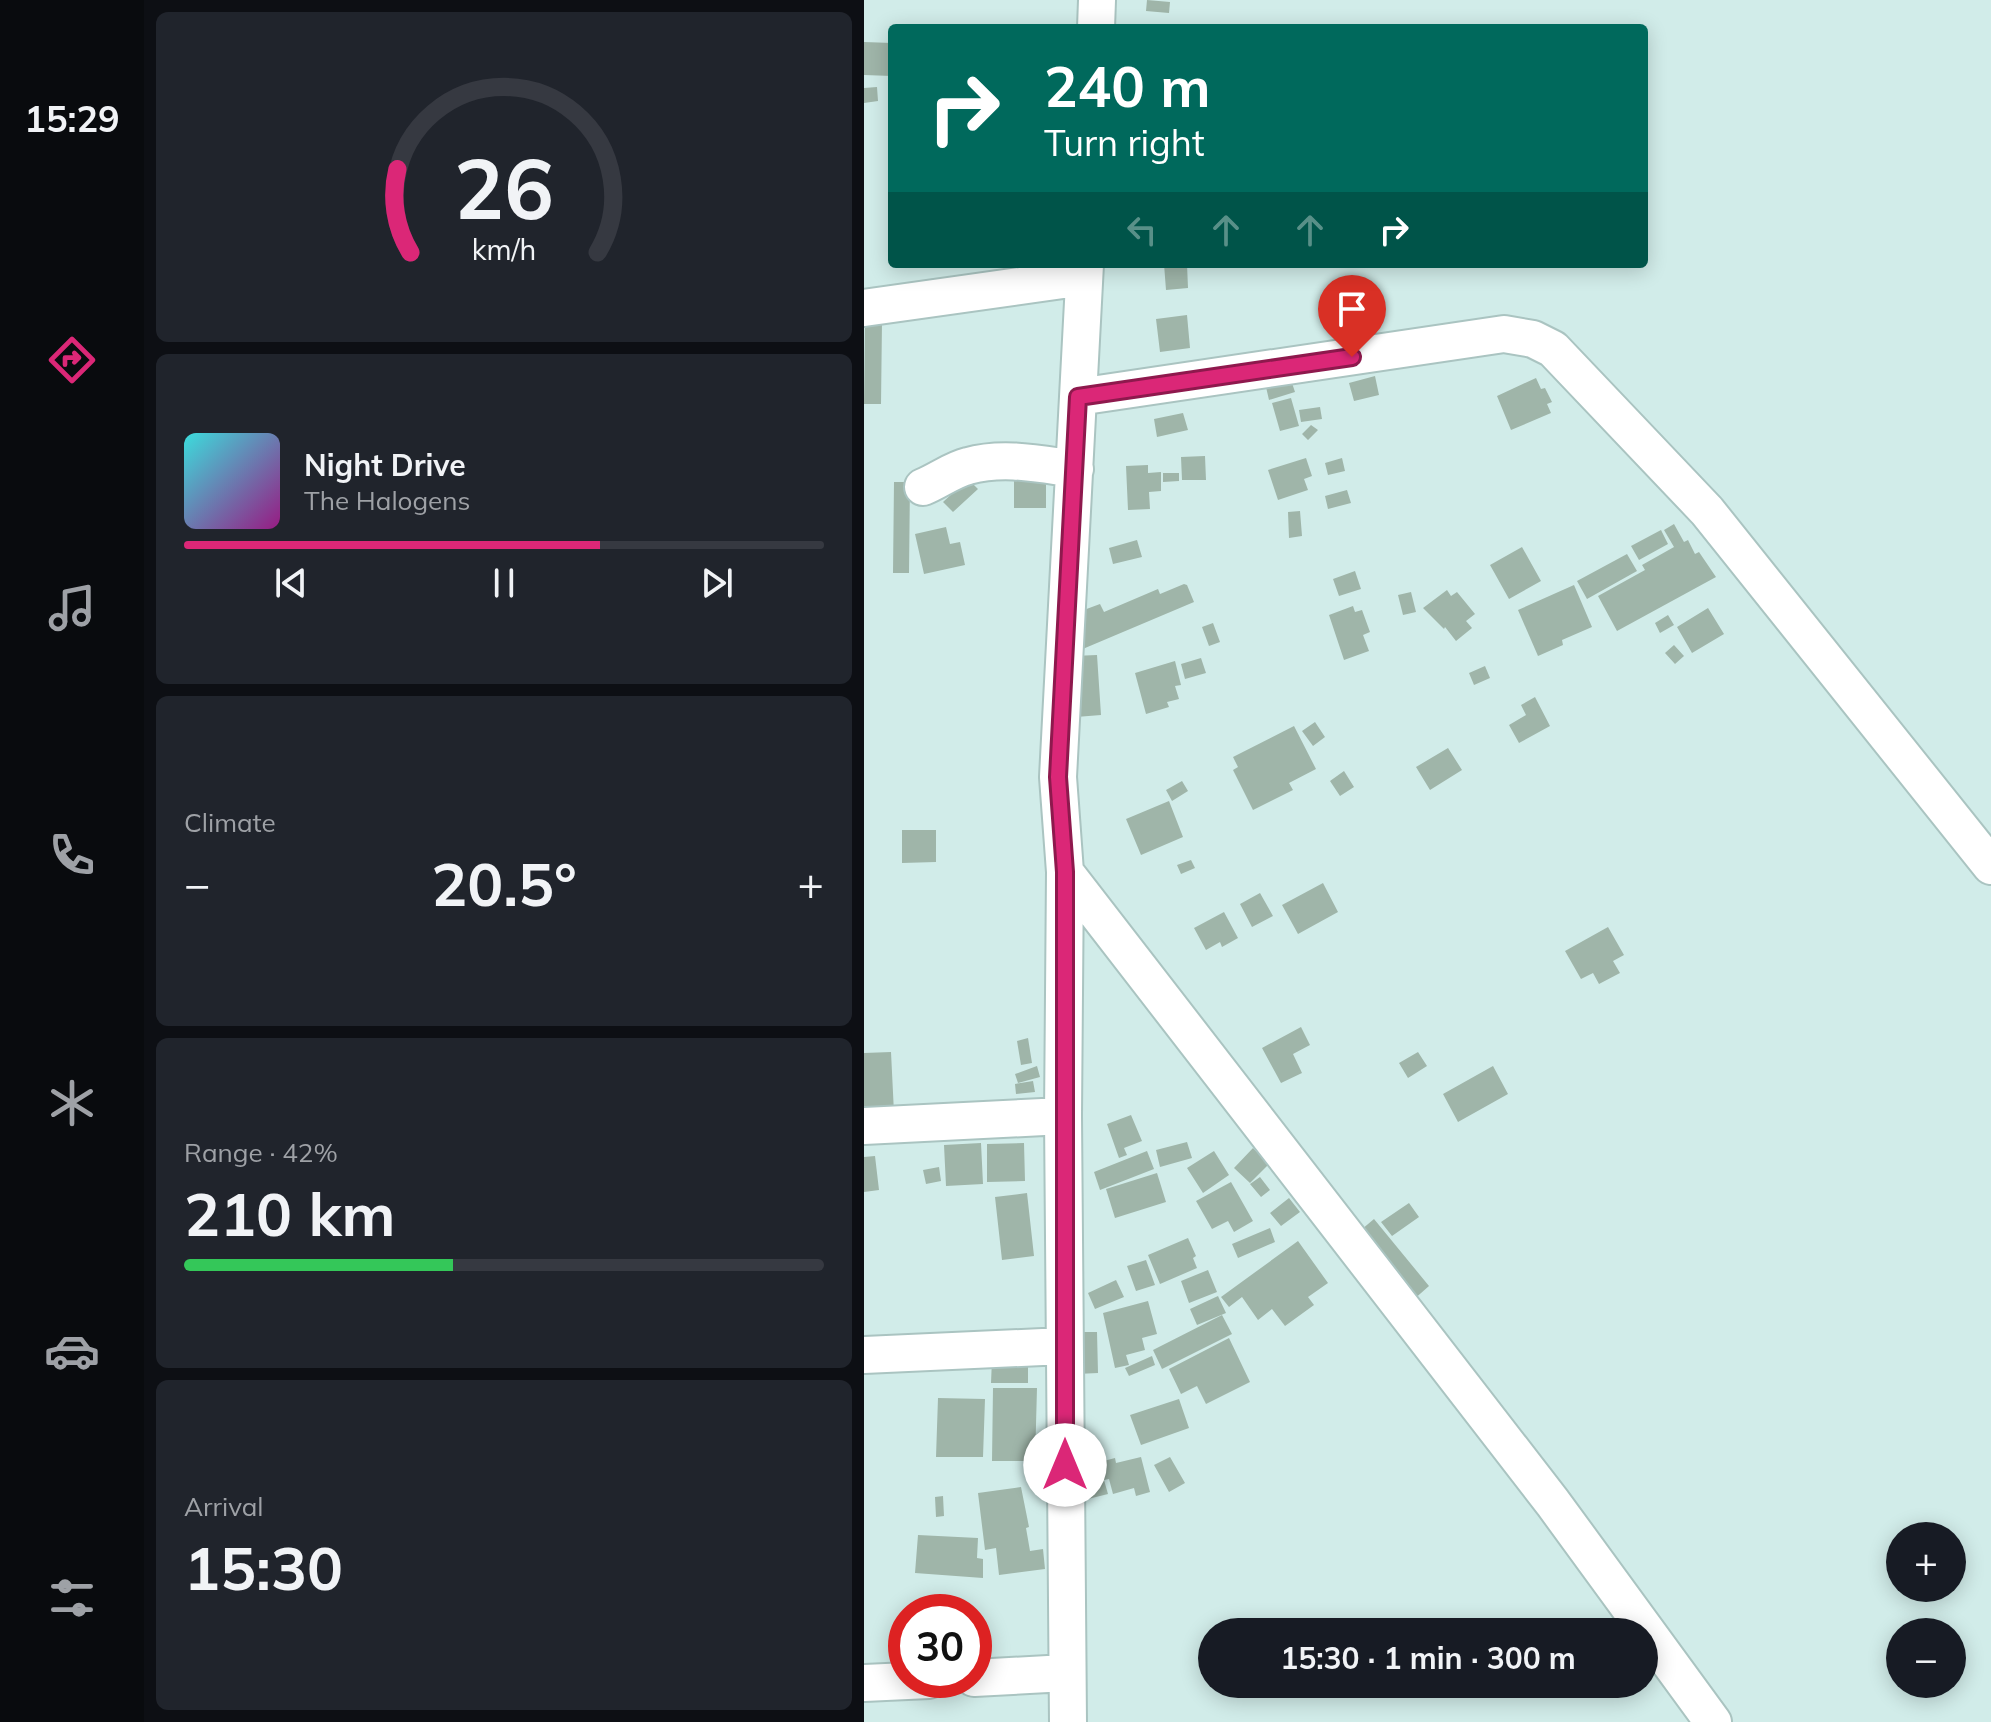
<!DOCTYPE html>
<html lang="en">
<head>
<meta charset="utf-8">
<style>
	:root { --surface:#171b24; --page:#20242c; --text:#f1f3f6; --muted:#9ea1a6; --line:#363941; --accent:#db2777 }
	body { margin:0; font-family:Mulish,sans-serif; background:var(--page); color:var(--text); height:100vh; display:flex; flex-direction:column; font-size:30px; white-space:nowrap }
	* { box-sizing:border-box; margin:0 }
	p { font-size:26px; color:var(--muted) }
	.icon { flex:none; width:44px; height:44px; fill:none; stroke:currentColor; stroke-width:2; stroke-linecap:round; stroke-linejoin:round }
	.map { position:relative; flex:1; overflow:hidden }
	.panel { display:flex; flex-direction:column; gap:12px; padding:12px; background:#0d0f14; width:720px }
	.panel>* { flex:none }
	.top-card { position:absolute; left:24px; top:24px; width:760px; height:244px; border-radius:8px; box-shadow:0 4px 20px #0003; background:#00695c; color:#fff; overflow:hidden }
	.tools { position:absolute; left:1022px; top:1522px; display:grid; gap:16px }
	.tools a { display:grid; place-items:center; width:80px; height:80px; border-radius:50%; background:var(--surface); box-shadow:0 4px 20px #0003; font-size:40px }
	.speed { position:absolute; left:24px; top:1594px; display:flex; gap:16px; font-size:40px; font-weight:700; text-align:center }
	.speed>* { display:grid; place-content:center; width:104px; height:104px; border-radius:50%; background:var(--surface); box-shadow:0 4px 20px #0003; line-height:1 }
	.speed .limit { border:12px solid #d22; background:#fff; color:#111 }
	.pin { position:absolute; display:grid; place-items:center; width:68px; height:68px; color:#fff; margin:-82px -34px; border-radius:50% 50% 50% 0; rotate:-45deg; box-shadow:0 0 8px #0007 }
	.pin .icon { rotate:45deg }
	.me { position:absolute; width:88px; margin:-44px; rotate:0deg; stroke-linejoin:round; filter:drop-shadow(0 0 6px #0008) }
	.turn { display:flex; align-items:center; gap:28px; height:168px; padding:0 24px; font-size:36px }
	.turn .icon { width:104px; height:104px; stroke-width:2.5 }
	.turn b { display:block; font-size:56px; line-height:68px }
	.lanes { display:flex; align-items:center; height:76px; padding:0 24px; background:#0003; justify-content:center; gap:40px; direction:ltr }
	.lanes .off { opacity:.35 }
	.big { font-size:60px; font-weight:700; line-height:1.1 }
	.panel .tile { flex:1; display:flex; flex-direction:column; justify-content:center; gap:12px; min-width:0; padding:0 28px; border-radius:12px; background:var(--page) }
	.panel .dial { align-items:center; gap:0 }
	.dial svg { height:208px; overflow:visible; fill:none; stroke:var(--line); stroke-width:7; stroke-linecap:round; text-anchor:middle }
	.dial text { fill:var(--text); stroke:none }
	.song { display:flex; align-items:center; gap:24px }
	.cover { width:96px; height:96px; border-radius:12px; background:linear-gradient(135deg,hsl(180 70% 55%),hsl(310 70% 35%)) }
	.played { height:8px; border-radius:4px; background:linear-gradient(90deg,var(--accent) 65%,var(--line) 65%) }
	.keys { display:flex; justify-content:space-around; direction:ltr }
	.heat { display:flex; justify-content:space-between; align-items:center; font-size:44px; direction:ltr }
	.charge { height:12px; border-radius:6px; background:linear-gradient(90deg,#34c759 42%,var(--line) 0) }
	.trip { position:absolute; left:334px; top:1618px; width:460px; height:80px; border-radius:40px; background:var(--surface); box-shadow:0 4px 20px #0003; font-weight:700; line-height:80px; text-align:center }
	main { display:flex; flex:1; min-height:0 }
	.tabs { display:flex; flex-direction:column; width:144px; justify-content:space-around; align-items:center; background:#090b0e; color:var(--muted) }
	.tabs .icon { width:56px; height:56px }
	.tabs .selected { color:var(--accent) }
	.tabs b { font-size:36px; color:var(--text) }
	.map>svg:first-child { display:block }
</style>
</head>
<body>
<main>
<nav class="tabs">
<b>15:29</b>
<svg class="icon selected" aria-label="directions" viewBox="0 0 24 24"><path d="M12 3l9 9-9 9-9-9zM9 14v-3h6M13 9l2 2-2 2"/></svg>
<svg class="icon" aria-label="music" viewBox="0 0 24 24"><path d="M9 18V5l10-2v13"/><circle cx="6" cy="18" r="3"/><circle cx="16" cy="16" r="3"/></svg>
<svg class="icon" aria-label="phone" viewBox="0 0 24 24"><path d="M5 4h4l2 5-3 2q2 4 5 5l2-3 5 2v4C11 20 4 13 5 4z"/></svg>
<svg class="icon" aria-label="climate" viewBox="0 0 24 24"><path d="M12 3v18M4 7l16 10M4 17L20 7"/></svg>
<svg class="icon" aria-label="car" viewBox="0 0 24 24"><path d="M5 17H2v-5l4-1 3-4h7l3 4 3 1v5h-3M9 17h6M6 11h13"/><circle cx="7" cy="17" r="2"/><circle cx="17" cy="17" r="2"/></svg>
<svg class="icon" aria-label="filters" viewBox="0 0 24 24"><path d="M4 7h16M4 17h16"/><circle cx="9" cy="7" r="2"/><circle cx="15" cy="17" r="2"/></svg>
</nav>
<section class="panel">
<div class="tile dial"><svg viewBox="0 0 100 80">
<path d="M14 69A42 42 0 1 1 86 69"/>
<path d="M14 69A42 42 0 0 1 9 37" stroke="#db2777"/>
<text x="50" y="56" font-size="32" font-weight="700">26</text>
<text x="50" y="72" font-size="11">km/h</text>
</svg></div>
<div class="tile">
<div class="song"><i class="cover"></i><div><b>Night Drive</b><p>The Halogens</p></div></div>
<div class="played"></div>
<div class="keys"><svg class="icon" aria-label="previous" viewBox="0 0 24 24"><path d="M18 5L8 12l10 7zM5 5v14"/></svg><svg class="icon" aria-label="pause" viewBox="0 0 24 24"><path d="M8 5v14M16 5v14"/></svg><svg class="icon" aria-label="next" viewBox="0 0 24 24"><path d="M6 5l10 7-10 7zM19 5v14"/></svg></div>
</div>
<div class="tile"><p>Climate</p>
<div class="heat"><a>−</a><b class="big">20.5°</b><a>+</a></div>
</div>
<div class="tile"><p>Range · 42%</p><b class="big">210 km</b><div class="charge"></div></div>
<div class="tile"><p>Arrival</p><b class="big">15:30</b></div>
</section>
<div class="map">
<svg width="1127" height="1722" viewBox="0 0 1127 1722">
	<rect width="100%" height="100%" fill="#d1ece9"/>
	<path fill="#9fb5a9" d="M283,0L306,2L305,13L282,11Z
		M0,42L28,43V76L0,75Z
		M13,87L14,101L0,103V88Z
		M300,264H323L324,288L302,290Z
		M323,315L326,348L296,352L292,319Z
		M1,321H18L17,404H0Z
		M511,376L515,395L490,401L485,383Z
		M672,378L677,389L681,388L688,402L683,404L687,413L647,430L633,396Z
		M427,380L431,392L405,400L402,387Z
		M427,398L435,426L416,431L408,403Z
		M456,407L458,419L437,422L435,410Z
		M319,413L324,430L293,437L290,419Z
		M447,425L454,430L444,440L438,434Z
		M341,456L342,480H318L317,457Z
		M442,458L448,476L440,479L444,490L414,500L404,470Z
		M478,458L481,471L464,475L461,463Z
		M284,465V473L297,472V491L285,492L286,509L264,510L262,466Z
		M299,473H315V481L299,482Z
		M104,479L114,489L89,512L79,502Z
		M150,480H182V508H150Z
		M30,482H46L45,573H29Z
		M483,490L487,503L464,509L461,496Z
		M436,511L438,536L425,538L424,512Z
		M810,524L820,542L824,540L831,554L835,552L852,577L753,631L734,596L781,570L778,565L810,547L800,530Z
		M82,527L86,544L96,542L101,565L60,574L51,534Z
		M797,530L804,544L775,560L767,546Z
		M273,540L278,557L249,564L245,548Z
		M658,547L677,581L645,599L626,565Z
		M763,554L773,571L723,599L713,581Z
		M491,571L497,589L475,596L469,579Z
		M320,584L323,585L330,602L214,651L209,614L236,604L240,612L294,589L296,594Z
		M710,585L728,627L698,640L699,645L674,656L654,610Z
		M583,590L587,596L593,592L611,614L602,621L608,628L592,641L581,627L580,629L559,608Z
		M547,592L552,612L539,615L534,595Z
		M489,606L491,612L498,610L506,632L499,635L505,651L480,660L465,615Z
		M844,608L860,634L828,653L813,627Z
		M804,615L810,625L796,633L791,623Z
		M349,623L356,642L345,646L338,627Z
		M810,645L820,656L811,664L801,653Z
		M233,655L237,715L212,717L209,656Z
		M337,658L342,673L321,679L317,664Z
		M311,661L317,685L311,686L315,699L303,702L305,707L282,714L271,673Z
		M621,666L626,678L610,685L605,673Z
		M671,697L686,726L655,743L645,725L662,715L657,705Z
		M451,722L461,737L449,746L438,731Z
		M430,726L452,769L425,783L429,790L389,810L369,770L374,767L369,757Z
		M584,748L598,770L566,790L552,767Z
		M480,771L490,787L476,796L466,781Z
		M318,781L324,791L308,801L302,790Z
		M305,801L319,837L277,855L262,819Z
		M38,830H72V862L38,863Z
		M327,860L331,868L317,874L313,865Z
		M459,883L474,912L434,934L418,905Z
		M396,893L409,916L388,927L376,904Z
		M360,912L374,938L358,947L356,942L342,950L330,928Z
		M744,927L760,955L749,961L756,973L735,984L729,973L717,979L701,951Z
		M437,1027L446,1045L429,1054L438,1073L417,1083L398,1048Z
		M164,1038L168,1063L157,1065L153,1041Z
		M27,1052L30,1113L0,1114V1053Z
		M554,1052L563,1066L544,1078L535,1063Z
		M173,1066L176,1077L154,1083L151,1074Z
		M629,1066L644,1094L594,1122L579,1094Z
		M169,1081L171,1092L152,1094L151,1084Z
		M267,1115L278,1141L260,1148L263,1155L255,1158L243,1124Z
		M323,1142L328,1158L296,1167L292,1150Z
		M117,1143L119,1184L82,1186L80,1145Z
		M160,1143L161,1181L123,1182V1144Z
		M389,1148L405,1164L386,1183L370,1168Z
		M283,1151L290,1169L236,1190L230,1172Z
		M350,1151L365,1175L339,1193L323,1168Z
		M11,1156L15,1190L0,1192V1157Z
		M75,1167L77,1181L62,1184L59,1170Z
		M293,1173L302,1202L251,1218L242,1189Z
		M396,1177L406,1190L397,1197L386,1184Z
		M367,1182L389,1221L370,1232L364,1221L348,1229L332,1201Z
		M163,1193L170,1256L138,1260L131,1197Z
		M425,1198L436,1212L417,1226L406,1213Z
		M545,1203L555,1217L528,1236L517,1222Z
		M510,1219L565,1286L548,1301L491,1235Z
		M406,1228L411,1242L374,1258L368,1244Z
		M324,1238L332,1256L329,1258L333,1268L296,1284L284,1255Z
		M434,1241L464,1283L444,1297L450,1305L421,1326L408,1309L394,1320L378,1297L365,1307L357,1297Z
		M282,1260L291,1285L272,1291L263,1266Z
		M344,1270L353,1292L325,1303L317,1281Z
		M252,1280L260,1297L231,1309L224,1293Z
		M354,1296L362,1313L333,1325L326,1309Z
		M284,1301L293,1334L278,1338L281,1350L262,1355L265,1365L251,1368L239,1313Z
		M358,1315L368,1334L298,1369L289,1350Z
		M212,1332H233L234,1373L213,1374Z
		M365,1338L386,1382L342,1404L333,1386L317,1394L305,1369Z
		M288,1356L291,1365L265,1376L261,1368Z
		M128,1359H164V1383H127Z
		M129,1388H173L171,1461H128Z
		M74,1398L121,1399L119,1457H72Z
		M315,1399L325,1428L277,1445L266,1415Z
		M277,1457L286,1492L272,1496L270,1488L249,1494L245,1479L240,1480L244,1494L220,1500L213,1474L223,1471L221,1466L251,1458L252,1463Z
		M306,1457L321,1483L305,1492L290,1465Z
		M157,1487L165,1527L162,1528L166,1551L179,1549L181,1569L135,1575L132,1548L121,1550L114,1493Z
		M79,1496L80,1516L72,1517L71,1497Z
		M54,1535L114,1538L113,1558L119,1559V1578L51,1573Z"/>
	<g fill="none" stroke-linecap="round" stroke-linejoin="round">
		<defs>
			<path id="minor" d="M232,28L233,0
				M0,308L220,277
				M214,397L640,334L669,339L689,349L843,511L1127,866
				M59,487C74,481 88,470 104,466C140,456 175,464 211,469
				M201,872L689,1503L849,1722
				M0,1126L199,1116
				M0,1355L200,1346
				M110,1678L202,1673
				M0,1683L65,1680
				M204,1722L199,1116L201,872L194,777L221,264"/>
		</defs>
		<use href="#minor" stroke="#aac4c1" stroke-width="40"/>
		<use href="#minor" stroke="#fff" stroke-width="36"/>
	</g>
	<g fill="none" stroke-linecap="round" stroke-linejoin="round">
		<defs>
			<path id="route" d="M201,1465V872L194,777L214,397L488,357"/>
		</defs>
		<use href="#route" stroke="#8e194d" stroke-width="20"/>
		<use href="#route" stroke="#db2777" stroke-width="14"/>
	</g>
</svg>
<div class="tools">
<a>+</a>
<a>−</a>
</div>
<div class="speed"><div class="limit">30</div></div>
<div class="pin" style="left:488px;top:357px;background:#d93025"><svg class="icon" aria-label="arrive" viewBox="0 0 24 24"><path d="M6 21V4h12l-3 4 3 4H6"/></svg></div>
<svg class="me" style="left:201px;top:1465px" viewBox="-20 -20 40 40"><circle r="19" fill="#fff"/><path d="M0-13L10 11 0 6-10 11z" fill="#db2777"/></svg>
<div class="trip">15:30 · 1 min · 300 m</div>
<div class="top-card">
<div class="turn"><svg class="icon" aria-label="right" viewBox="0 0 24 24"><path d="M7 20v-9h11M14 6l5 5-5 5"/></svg><div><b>240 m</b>Turn right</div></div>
<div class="lanes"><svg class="icon off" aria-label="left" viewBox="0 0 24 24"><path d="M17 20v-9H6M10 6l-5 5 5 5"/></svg><svg class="icon off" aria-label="ahead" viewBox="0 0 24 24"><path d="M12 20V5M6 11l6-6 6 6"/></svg><svg class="icon off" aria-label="ahead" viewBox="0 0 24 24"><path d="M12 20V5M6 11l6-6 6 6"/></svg><svg class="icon" aria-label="right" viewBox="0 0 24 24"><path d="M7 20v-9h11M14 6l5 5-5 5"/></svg></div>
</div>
</div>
</main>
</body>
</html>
